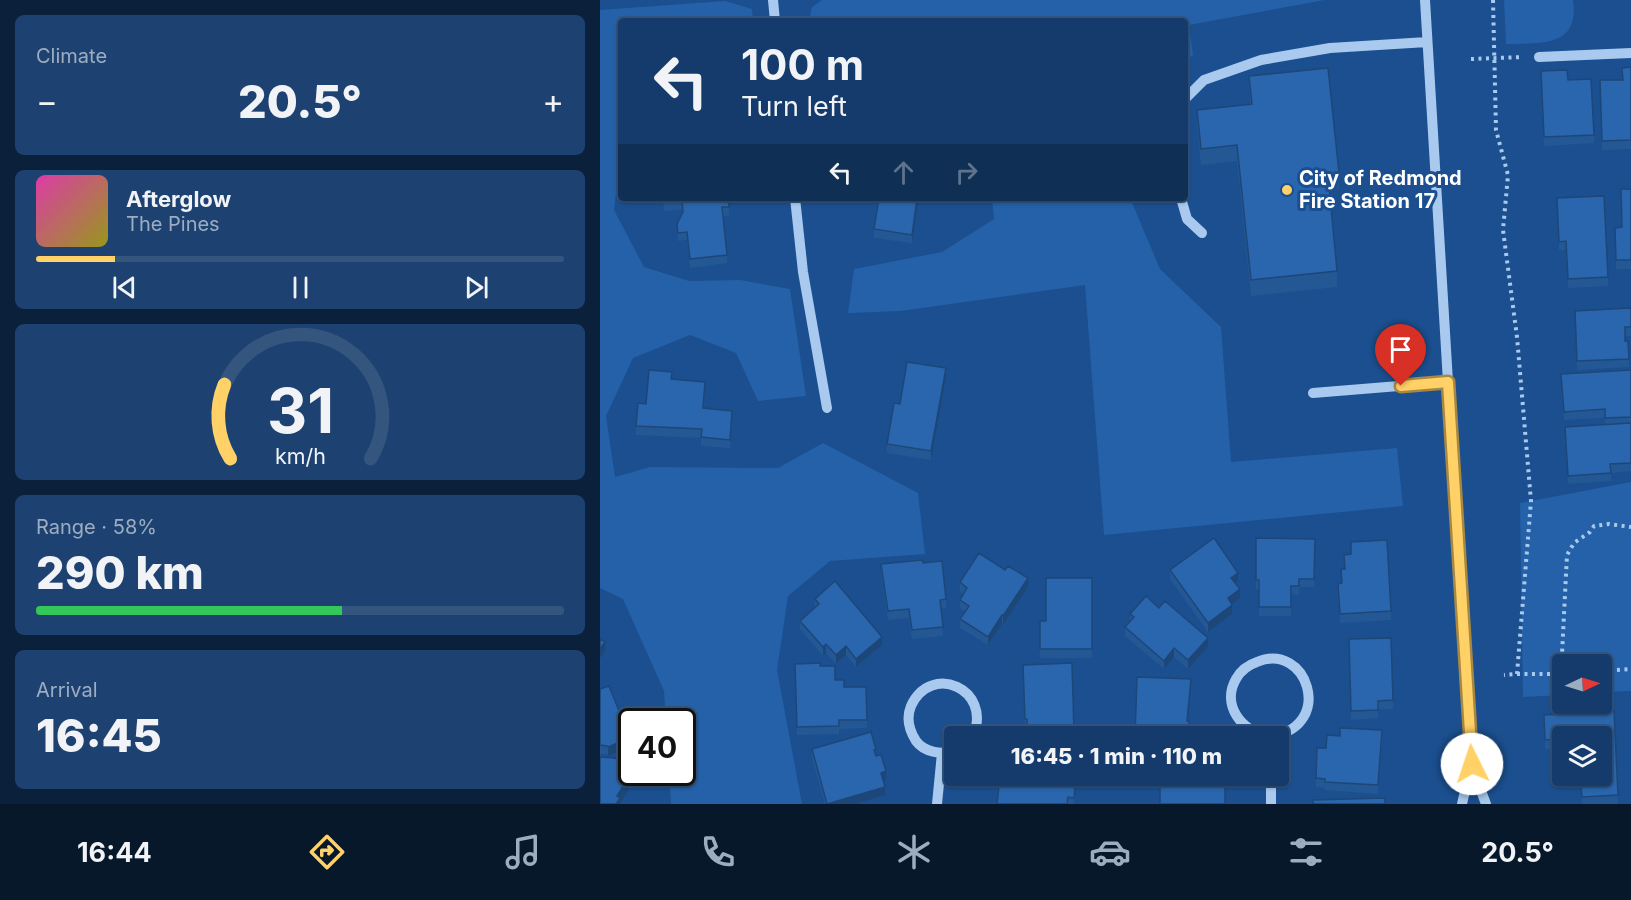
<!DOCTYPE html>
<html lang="en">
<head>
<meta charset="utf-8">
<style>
	:root { --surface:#143b6b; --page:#1d4271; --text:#f1f3f6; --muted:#9dadc1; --line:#33557e; --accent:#ffd166 }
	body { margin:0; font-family:Inter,sans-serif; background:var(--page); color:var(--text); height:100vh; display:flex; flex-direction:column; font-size:22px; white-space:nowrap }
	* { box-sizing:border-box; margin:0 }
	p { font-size:20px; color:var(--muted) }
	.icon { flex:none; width:33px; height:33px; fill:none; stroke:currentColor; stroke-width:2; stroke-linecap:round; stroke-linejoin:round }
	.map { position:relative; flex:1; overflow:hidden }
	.sheet { display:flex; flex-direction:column; gap:15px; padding:15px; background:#0b203b; width:600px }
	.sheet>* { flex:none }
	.top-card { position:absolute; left:18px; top:18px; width:570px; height:183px; border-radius:6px; box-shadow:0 2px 4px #0004,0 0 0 2px var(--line); background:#143b6b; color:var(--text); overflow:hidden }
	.needle { width:39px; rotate:86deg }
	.controls { position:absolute; left:952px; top:654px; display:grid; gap:12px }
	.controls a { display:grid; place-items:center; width:60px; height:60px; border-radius:6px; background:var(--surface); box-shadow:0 2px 4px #0004,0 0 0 2px var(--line); font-size:30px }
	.speed { position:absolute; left:18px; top:708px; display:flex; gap:12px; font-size:30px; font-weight:700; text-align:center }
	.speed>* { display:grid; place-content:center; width:78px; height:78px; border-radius:50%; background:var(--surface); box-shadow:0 2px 4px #0004,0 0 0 2px var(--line); line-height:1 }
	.speed .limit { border:3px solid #111; border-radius:9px; background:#fff; color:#111 }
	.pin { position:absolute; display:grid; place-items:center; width:51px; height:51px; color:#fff; margin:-62px -26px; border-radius:50% 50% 50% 0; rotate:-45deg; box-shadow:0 0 6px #0007 }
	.pin .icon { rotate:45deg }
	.me { position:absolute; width:66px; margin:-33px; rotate:356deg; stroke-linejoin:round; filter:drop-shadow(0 0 4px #0008) }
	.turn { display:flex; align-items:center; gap:21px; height:126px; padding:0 24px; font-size:27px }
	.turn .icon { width:78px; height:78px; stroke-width:2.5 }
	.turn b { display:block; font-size:42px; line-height:51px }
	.lanes { display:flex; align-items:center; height:57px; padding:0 24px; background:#0003; justify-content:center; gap:30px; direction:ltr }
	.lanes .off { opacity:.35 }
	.big { font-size:45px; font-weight:800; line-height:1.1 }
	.sheet .widget { flex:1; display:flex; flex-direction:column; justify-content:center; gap:9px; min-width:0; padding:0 21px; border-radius:9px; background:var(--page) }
	.sheet .dial { align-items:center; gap:0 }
	.dial svg { height:156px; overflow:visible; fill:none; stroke:var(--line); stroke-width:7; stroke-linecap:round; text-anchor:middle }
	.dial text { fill:var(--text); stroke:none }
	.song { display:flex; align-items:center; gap:18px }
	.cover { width:72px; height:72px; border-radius:9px; background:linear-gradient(135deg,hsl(320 70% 55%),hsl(60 70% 35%)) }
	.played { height:6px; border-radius:3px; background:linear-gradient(90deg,var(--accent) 15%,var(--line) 15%) }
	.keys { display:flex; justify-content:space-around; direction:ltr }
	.heat { display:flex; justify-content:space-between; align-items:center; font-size:33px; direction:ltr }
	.charge { height:9px; border-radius:4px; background:linear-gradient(90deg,#34c759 58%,var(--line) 0) }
	.trip { position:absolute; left:344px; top:726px; width:345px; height:60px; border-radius:6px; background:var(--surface); box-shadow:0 2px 4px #0004,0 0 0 2px var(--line); font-weight:800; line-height:60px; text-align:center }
	.tab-bar { display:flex; height:96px; justify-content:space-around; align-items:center; background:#08182b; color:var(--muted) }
	.tab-bar .icon { width:42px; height:42px }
	.tab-bar .active { color:var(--accent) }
	.tab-bar b { font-size:27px; color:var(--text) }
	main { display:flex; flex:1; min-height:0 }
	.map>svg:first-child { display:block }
</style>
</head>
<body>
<main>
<section class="sheet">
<div class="widget"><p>Climate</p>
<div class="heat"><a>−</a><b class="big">20.5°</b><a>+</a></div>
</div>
<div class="widget">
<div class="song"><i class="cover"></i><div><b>Afterglow</b><p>The Pines</p></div></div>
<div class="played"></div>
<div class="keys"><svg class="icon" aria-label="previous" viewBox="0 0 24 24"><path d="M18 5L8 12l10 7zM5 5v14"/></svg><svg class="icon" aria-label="pause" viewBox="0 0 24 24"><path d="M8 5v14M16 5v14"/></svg><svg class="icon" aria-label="next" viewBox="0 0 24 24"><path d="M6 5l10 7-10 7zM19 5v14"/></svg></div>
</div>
<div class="widget dial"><svg viewBox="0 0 100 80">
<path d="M14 69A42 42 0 1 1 86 69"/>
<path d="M14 69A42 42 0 0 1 11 31" stroke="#ffd166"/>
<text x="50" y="56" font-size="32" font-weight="700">31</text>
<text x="50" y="72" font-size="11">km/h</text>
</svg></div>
<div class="widget"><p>Range · 58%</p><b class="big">290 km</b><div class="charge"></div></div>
<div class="widget"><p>Arrival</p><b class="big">16:45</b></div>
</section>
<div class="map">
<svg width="1031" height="804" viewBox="0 0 1031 804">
	<rect width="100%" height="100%" fill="#1b4f8f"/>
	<path fill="#2461a8" d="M222,0H725L589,25L593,55L585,61V21H209L212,7Z
		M904,0H973C980,48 940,43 906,44Z
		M125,1L152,9L153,21H21V152L14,210L44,267L89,281L140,280L190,289L206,396L158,401L136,353L90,335L33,358L6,416L15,477L50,467L178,468L223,443L318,493L325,554L230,561L188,596L177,670L202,804H71L69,773L82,772V722L66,721L64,691L23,599L0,588V10Z
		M392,198H530L560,269L621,327L631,462L797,448L803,506L504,535L485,285L301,311L248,313L254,269L342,252L394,219Z
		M1031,482V691L1002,692V664H963V695L923,697L920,503Z"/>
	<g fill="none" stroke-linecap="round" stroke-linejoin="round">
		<path stroke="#a9c9ee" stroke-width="4" stroke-dasharray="3 4.5" stroke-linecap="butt" d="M893,0L896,130L908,175L903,230L917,337L931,501L917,674L904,675
			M871,59L923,57
			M1002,671L1031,669
			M917,674H962
			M961,674L967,555L974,543L990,532L994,526L1009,524L1031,527"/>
		<path stroke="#a9c9ee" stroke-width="10" d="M173,0L175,21
			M825,0L871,764L886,804
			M939,57L1031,53
			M585,99L604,80L661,60L730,48L827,42
			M195,198L203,272L227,408
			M581,198L587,219L602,233
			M713,393L848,382
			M668,736C642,732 621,705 636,679C641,670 648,665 657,662C707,641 735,725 673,736
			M354,751C341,755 324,752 316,741C309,730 306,718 311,706C331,662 393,689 373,736
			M671,776V804
			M337,804L342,753
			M862,804L871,764"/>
	</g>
	<path fill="#245895" d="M1031,67V149L1002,150L1000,80H1022Z
		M649,76L739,173V189L729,190L737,271V287L651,296L637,161L601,165L597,125V110L650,104Z
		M941,80H968L994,135V143L944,146Z
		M1031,189V269H1016L1015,228L1022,227Z
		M63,198H129V215L123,216L127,255V263L90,268L87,240L78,241L77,224L82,213V209L64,211Z
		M279,198H319L312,243L274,238V229Z
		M957,207L1008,277V286L968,288L966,250H959Z
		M1031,308V336H1025V341H1028L1029,367L977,370L975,311Z
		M1031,370V471L1011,473V481L968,484L965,427L1005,424V418L964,420L961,374Z
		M346,377L331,460L287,453V444L300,404Z
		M72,379L105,391L104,408L132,419L130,448L101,446V438L36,435V426L46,404Z
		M656,538L715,539L714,587H699V595L691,594V616H659V589H656Z
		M751,542L791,611V620L740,623L738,584L742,583L741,569H745L751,554Z
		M323,563L346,599V608H341L343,636L312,639L309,618L288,620L281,573V564Z
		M570,570L638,581L636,583L640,598L632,604V614L608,632L570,579Z
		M492,578V658H440V621H446Z
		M360,582L428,587L403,625L402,624L388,645L360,628V619L365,612L360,608V600L363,594L360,591Z
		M215,599L282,645L256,667L246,655L236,664L226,653L223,656L200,629V621L215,607Z
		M559,608L608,647L588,669L574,657L564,669L525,636V627L530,622V614Z
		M791,638L793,709H778V718L751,720L749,639Z
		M472,663L474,736H427V728H425L423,665Z
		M195,664L220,666L244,687H266L267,728L239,729V734L197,735Z
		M0,689L30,747L8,756L7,754H0Z
		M1014,711L1018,804H982L980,776H1002V736H963V748L945,749L944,715Z
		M782,739L778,794L725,790V788L716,787V778L726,748Z
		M212,749L276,756L286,780H283L285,795L256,804H225L212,758Z
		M400,776L476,781L474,804H397Z"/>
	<path fill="#1d4779" d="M317,198H319L312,243V235Z
		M346,368V377L331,460V451Z
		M638,573V581L631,586V578Z
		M428,578V587L403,625V616Z
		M640,589V598L628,607V598Z
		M632,605V614L608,632V623Z
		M402,615V624L388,645V637Z
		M282,637V645L256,667V659Z
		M608,638V647L588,669V660Z
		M5,642V651L0,658V649Z
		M226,644V653L223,656V647Z
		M246,646V655L236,664V655Z
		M574,648V657L564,669V661Z
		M591,679V687L587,730V721Z
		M30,738V747L8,756V747Z
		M286,771V780L281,781V773Z
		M32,772H33V782L20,804H16L17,796Z
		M285,787V795L256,804H227Z"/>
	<path fill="#2a66ad" stroke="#1d4779" stroke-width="1.5" d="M1031,67V140L1002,141L1000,80H1023L1022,68Z
		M728,68L739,173L728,175L737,271L651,280L637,145L601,149L597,110L652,104L649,76Z
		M967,70L968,80L991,79L994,135L944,137L941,71Z
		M1021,189H1031V260H1016L1015,228L1022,227Z
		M1004,196L1008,277L968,279L966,241L959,242L957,198Z
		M64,198H128L129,207H122L127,255L90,259L87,232L78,233L77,224L83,212L82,200L64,202Z
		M279,198H317L312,235L274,229Z
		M1031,308V327H1025V341H1028L1029,359L977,361L975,311Z
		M307,362L346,368L331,451L287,444L294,403L300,404Z
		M49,370L72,372L71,379L105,382L103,408L132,411L130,440L101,437L102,429L36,426L38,403L46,404Z
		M1031,370V417L1005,418V409L964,412L961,374Z
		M1031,423V463L1010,464L1011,473L968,476L965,427Z
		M614,538L638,573L631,578L640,589L628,598L632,605L608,623L570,570Z
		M656,538L715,539L714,579H699V586H691V607H659V580H656Z
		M787,540L791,611L740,614L738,584L742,583L741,569H745L744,555L751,554V542Z
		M379,553L405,570L408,566L428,578L403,616L402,615L388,637L360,619L369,606L360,600L367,588L360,582Z
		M322,560L323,563L342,561L346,599L340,600L343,627L312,630L309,609L288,611L281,564Z
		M446,578H492V649H440V621H446Z
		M235,581L282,637L256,659L246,646L236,655L226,644L223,647L200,621L219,604L215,599Z
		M546,596L559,608L565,601L608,638L588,660L574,648L564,661L525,627L534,617L530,614Z
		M791,638L793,700L778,701V710L751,711L749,639Z
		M0,639L5,642L0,649Z
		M221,663L220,666H235V680H244V687H266L267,720H239V726L197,727L195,664Z
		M472,663L474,732L427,733V719H425L423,665Z
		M537,677L591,679L587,721H589V736H535Z
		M9,686L30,738L8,747L7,746L0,745V689Z
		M1014,711L1018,795L982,797L980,776H1002V736H963V739L945,740L944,715Z
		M740,728L782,730L778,785L725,782V779L716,778L717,748H726L727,735L740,736Z
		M271,732L276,749L274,750L276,756L281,755L286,771L281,773L285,787L227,804L212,749Z
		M0,757L15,758L32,768V772L17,796L20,798L16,804H0Z
		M400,776H476L474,798L468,797L467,804H397Z
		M560,776H622L621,784H625V804H560Z
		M785,798V804H713V800Z"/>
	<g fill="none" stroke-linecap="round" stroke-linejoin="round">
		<defs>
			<path id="route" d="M801,386L848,382L872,764"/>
		</defs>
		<use href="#route" stroke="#a68842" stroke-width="15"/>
		<use href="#route" stroke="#ffd166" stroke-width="10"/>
	</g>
	<circle fill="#ffd166" stroke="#1b4f8f" stroke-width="2" cx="687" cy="190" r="6"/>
	<g text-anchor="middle" stroke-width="6" stroke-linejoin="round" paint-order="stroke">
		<g font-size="20" font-weight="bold" fill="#fff" stroke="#1b4f8f" text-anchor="start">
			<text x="699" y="185">City of Redmond<tspan x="699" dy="23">Fire Station 17</tspan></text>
		</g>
	</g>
</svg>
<div class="controls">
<a><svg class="needle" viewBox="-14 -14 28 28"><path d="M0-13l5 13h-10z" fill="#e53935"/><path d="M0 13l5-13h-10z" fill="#9dadc1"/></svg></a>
<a><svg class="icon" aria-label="layers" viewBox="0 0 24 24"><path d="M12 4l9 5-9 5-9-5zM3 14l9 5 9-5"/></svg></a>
</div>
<div class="speed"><div class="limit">40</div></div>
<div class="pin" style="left:801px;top:386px;background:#d93025"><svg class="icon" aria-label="arrive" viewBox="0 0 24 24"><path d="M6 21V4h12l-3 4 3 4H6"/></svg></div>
<svg class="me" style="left:872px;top:764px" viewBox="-20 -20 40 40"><circle r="19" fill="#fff"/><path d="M0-13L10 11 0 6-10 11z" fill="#ffd166"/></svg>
<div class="trip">16:45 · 1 min · 110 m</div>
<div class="top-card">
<div class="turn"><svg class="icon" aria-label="left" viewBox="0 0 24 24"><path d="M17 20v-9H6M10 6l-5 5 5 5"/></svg><div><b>100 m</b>Turn left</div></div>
<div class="lanes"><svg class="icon" aria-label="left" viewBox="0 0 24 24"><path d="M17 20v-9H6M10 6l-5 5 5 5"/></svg><svg class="icon off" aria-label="ahead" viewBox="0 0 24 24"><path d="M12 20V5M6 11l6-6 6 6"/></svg><svg class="icon off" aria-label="right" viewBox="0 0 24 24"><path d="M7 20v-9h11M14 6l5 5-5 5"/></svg></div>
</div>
</div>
</main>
<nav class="tab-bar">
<b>16:44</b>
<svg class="icon active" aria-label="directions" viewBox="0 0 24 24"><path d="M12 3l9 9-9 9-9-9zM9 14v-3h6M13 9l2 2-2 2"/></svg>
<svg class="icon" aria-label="music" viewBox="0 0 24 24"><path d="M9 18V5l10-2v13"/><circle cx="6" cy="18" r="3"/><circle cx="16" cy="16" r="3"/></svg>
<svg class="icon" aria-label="phone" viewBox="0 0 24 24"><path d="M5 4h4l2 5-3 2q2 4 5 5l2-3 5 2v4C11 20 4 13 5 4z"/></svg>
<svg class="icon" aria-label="climate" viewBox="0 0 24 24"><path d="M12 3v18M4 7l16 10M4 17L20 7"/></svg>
<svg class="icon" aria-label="car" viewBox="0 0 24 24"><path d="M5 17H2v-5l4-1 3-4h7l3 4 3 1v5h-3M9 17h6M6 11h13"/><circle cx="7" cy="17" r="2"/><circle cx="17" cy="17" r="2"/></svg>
<svg class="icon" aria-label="filters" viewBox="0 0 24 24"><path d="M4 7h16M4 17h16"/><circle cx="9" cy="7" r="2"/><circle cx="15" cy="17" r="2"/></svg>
<b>20.5°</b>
</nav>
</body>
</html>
